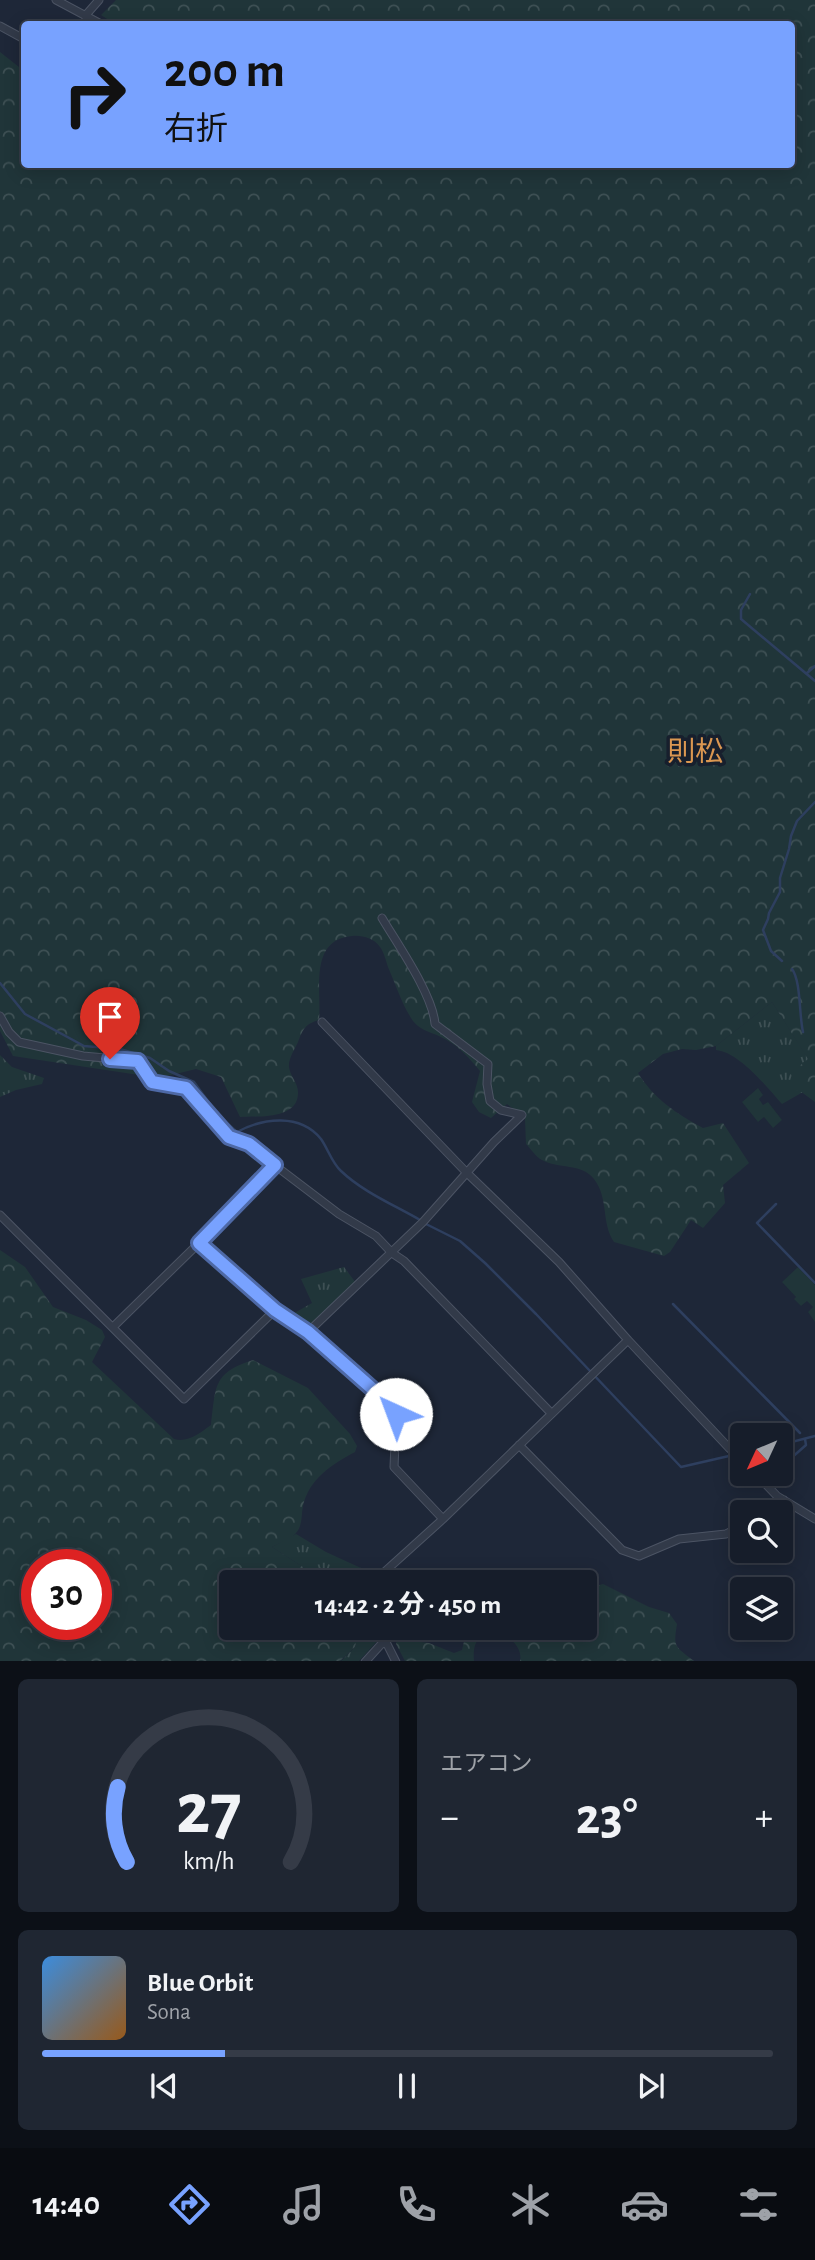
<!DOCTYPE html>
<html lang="ja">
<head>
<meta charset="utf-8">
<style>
	:root { --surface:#161d2a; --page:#1f2632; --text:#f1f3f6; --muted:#9ea2a8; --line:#353b47; --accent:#78a2ff }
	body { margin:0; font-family:"Alegreya Sans","Noto Sans JP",sans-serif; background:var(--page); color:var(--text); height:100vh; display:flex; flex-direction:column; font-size:26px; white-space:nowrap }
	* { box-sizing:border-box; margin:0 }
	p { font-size:23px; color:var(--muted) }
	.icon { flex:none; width:38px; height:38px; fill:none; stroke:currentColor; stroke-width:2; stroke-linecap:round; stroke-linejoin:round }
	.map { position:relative; height:1661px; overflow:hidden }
	.drawer { display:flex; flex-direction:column; gap:18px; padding:18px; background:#0c1017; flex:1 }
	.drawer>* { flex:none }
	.guide { position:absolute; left:21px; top:21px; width:774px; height:147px; border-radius:7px; box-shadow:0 4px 18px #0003,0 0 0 2px var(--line); background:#78a2ff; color:#111; overflow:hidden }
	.needle { width:46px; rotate:226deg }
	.buttons { position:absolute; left:730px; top:1423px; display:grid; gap:14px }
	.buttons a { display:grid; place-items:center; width:63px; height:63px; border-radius:7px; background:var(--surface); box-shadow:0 4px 18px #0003,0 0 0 2px var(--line); font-size:35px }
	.speed { position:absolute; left:21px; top:1549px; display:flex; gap:14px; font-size:35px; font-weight:700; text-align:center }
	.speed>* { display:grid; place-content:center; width:91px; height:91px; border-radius:50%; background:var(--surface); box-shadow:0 4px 18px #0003,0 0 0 2px var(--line); line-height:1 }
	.speed .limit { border:10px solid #d22; background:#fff; color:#111 }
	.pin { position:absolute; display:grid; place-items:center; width:60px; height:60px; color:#fff; margin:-72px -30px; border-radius:50% 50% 50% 0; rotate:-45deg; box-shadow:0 0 7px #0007 }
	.pin .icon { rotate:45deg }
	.me { position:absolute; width:77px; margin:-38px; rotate:317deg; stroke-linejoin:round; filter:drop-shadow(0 0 5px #0008) }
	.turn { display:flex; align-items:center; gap:24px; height:147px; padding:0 28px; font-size:32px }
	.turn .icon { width:91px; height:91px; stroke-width:2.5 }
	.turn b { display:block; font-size:49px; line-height:60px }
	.big { font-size:52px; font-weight:700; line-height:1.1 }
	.drawer .tile { flex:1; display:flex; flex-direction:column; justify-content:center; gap:10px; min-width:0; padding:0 24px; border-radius:10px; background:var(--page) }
	.drawer .dial { align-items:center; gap:0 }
	.dial svg { height:182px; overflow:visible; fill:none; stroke:var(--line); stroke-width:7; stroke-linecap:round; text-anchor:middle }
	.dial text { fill:var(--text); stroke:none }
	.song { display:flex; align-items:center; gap:21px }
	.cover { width:84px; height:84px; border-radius:10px; background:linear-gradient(135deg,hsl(210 70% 55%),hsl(30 70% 35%)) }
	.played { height:7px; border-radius:4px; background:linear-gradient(90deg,var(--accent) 25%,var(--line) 25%) }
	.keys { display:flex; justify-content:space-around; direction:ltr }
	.heat { display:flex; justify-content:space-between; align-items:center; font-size:38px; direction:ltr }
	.drawer .tiles { flex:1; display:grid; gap:18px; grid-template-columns:1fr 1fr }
	.tile:last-child { grid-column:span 2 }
	.trip { position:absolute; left:219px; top:1570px; width:378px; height:70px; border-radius:7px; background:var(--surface); box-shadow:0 4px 18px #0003,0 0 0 2px var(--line); font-weight:700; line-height:70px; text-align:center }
	.tab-bar { display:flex; height:112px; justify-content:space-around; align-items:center; background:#090c11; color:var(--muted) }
	.tab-bar .icon { width:49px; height:49px }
	.tab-bar .current { color:var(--accent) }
	.tab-bar b { font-size:32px; color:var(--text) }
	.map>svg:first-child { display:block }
</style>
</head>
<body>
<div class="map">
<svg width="815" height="1662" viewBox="0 0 815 1662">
	<defs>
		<pattern id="grass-tufts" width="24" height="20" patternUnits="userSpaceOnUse" patternTransform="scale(1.75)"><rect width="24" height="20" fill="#203539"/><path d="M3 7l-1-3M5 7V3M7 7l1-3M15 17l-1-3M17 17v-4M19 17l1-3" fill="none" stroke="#3e5054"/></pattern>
		<pattern id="forest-crowns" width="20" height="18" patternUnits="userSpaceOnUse" patternTransform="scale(1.75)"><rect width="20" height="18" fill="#203539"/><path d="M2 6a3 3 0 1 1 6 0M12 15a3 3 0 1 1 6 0" fill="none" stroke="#3e5054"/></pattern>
	</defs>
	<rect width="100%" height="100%" fill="#1e2738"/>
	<path fill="url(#grass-tufts)" d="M772,1002L809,1060L800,1091L803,1092L782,1104C767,1087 739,1052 716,1050V1046Z
		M0,1055L12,1067L44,1078L42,1084L16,1090L0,1097Z
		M344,1267L356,1283L307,1329L291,1315L312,1303L301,1279Z
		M296,1534L326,1552L374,1574V1582H326L272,1547Z
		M360,1628H378L380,1638L359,1661L340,1662L355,1647Z"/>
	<path fill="url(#forest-crowns)" fill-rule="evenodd" d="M116,0H815V1102L800,1091L795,1090L791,1073L808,1059L772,1002L716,1046L696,1050L682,1049L663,1054L638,1073C655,1100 676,1113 703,1128L723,1123L749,1163L723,1185L725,1203L703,1228L691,1220L670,1252L664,1256L614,1242C601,1223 609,1198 594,1179C582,1163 558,1169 542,1160C536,1157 531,1149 526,1144L525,1118L507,1104L491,1118L479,1112L472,1102L480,1071C469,1058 460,1047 445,1039C433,1032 422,1032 413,1021C402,1005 396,985 388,967C386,961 384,952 380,947C374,938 362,935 352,936C308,940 322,991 319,1020C305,1024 303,1029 298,1042C295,1049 288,1059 289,1067C290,1076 298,1083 298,1092C299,1120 257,1116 240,1117L221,1077L196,1069L159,1078L13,1056L0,1031V52L24,71V164H791V24H115L101,15Z
		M0,1250L25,1267L53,1307L86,1320L102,1330L105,1337L92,1362L174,1439C188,1443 200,1433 211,1425C216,1387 212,1373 253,1360L308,1388L350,1434L357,1446L355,1452C332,1464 309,1479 303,1506C301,1515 303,1525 296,1533C291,1539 279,1543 272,1547L326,1582H231V1628H360L355,1647L340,1661H0ZM37,1564H96V1624H37Z
		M603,1584L649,1607L669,1613L677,1624C673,1648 675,1646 694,1661H520C526,1635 469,1613 474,1661H405L396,1644L397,1639L429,1643L454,1653L462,1650L467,1628H584L585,1589Z"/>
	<path fill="#203539" d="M758,1088L763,1095L759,1099L763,1105L768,1102L782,1120L773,1128L764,1117L758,1122L742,1102Z
		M798,1267L815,1285V1322L808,1312L813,1307L807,1301L801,1306L794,1299L796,1297L782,1282Z"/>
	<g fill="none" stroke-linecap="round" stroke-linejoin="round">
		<path stroke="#2e3f5f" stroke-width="2.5" d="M750,594L741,610V619L815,681
			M807,673L815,666
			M782,961L771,951L763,930L768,919L769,913L780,892V878L789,849L791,836L797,821L815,802
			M792,969C801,981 799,1015 803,1032
			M0,983L25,1014L84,1046L120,1049L150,1058L169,1071L194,1082L218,1115L237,1132C263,1118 300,1113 321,1139C328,1149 332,1163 341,1171C363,1192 394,1205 420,1220
			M776,1204L757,1223L815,1283
			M426,1224L460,1241L485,1263L536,1314L681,1467L742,1453
			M673,1304L800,1433
			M780,1445L815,1436
			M780,1468L806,1445L805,1439
			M769,1478L775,1474"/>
		<defs>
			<path id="minor" d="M56,0L101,24
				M85,16L99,0
				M0,26L24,39
				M0,1016L9,1032L19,1042L83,1056L138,1061L152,1082L186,1088L229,1137L249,1144L264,1157L339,1214L376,1236L392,1253L404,1261L551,1413
				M322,1022L467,1173L559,1262L628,1340L729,1448L742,1459
				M0,1215L184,1399L275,1310
				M199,1243L275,1310L308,1332L393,1407L396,1420L394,1467L443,1519
				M113,1327L199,1243L275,1165
				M308,1332L423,1222L494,1142L522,1115L501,1110L490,1101L487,1084L488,1064L435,1024C433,995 398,945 382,918
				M519,1445L622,1550L639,1556L679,1539L726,1534L742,1526
				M756,1474L777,1496L815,1519
				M767,1512L784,1500
				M378,1582L381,1575L443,1519L628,1340
				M383,1628L385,1640L396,1662
				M365,1662L385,1640"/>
		</defs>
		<use href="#minor" stroke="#4c5464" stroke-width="9"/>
		<use href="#minor" stroke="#323a49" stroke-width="7"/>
	</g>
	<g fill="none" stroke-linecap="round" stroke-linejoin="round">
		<defs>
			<path id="route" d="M110,1059L138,1061L152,1082L186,1088L229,1137L249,1144L275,1165L199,1243L275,1310L308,1332L393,1407L396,1414"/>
		</defs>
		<use href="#route" stroke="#4e69a6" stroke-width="18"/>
		<use href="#route" stroke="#78a2ff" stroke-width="12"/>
	</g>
	<g text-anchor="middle" stroke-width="7" stroke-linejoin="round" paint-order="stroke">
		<g font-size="28" fill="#db9751" stroke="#171f2d">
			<text x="695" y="761">則松</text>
		</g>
	</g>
</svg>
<div class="buttons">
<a><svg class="needle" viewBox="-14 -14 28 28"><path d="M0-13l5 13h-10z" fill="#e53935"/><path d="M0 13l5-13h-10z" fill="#9ea2a8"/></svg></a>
<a><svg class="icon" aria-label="search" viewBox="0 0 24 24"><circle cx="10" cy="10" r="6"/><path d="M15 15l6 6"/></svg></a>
<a><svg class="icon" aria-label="layers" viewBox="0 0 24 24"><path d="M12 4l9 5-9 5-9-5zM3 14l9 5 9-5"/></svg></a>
</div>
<div class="speed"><div class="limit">30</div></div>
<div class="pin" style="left:110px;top:1059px;background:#d93025"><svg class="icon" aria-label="arrive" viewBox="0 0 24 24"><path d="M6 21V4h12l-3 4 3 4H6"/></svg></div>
<svg class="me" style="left:396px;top:1414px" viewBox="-20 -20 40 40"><circle r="19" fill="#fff"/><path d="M0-13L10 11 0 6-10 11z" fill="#78a2ff"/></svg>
<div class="trip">14:42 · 2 分 · 450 m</div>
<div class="guide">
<div class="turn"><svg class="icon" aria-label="right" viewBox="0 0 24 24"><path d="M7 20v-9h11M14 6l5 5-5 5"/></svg><div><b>200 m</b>右折</div></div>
</div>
</div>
<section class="drawer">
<div class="tiles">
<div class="tile dial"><svg viewBox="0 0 100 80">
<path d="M14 69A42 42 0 1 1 86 69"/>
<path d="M14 69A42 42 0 0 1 10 36" stroke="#78a2ff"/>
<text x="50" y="56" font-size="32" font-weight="700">27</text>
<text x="50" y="72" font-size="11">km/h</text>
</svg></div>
<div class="tile"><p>エアコン</p>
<div class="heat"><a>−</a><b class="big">23°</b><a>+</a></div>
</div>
<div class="tile">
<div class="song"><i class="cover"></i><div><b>Blue Orbit</b><p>Sona</p></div></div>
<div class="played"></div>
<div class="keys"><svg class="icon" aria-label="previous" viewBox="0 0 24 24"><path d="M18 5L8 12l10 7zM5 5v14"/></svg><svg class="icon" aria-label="pause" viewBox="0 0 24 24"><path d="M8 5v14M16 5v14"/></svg><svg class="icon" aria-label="next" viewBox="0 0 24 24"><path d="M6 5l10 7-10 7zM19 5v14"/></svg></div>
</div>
</div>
</section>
<nav class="tab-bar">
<b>14:40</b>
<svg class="icon current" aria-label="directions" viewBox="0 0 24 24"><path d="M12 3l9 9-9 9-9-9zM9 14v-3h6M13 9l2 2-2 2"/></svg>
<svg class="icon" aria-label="music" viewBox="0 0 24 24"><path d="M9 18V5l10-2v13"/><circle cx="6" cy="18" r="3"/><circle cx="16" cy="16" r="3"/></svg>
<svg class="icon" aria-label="phone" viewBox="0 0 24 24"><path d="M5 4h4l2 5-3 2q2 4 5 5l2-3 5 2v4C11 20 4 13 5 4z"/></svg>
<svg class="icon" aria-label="climate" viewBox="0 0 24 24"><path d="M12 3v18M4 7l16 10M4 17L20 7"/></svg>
<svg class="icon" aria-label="car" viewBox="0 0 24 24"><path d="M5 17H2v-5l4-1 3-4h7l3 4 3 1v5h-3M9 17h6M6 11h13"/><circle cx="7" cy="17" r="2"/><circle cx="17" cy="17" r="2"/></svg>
<svg class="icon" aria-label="filters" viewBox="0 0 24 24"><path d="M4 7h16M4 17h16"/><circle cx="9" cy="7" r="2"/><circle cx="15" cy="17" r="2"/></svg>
</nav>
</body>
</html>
